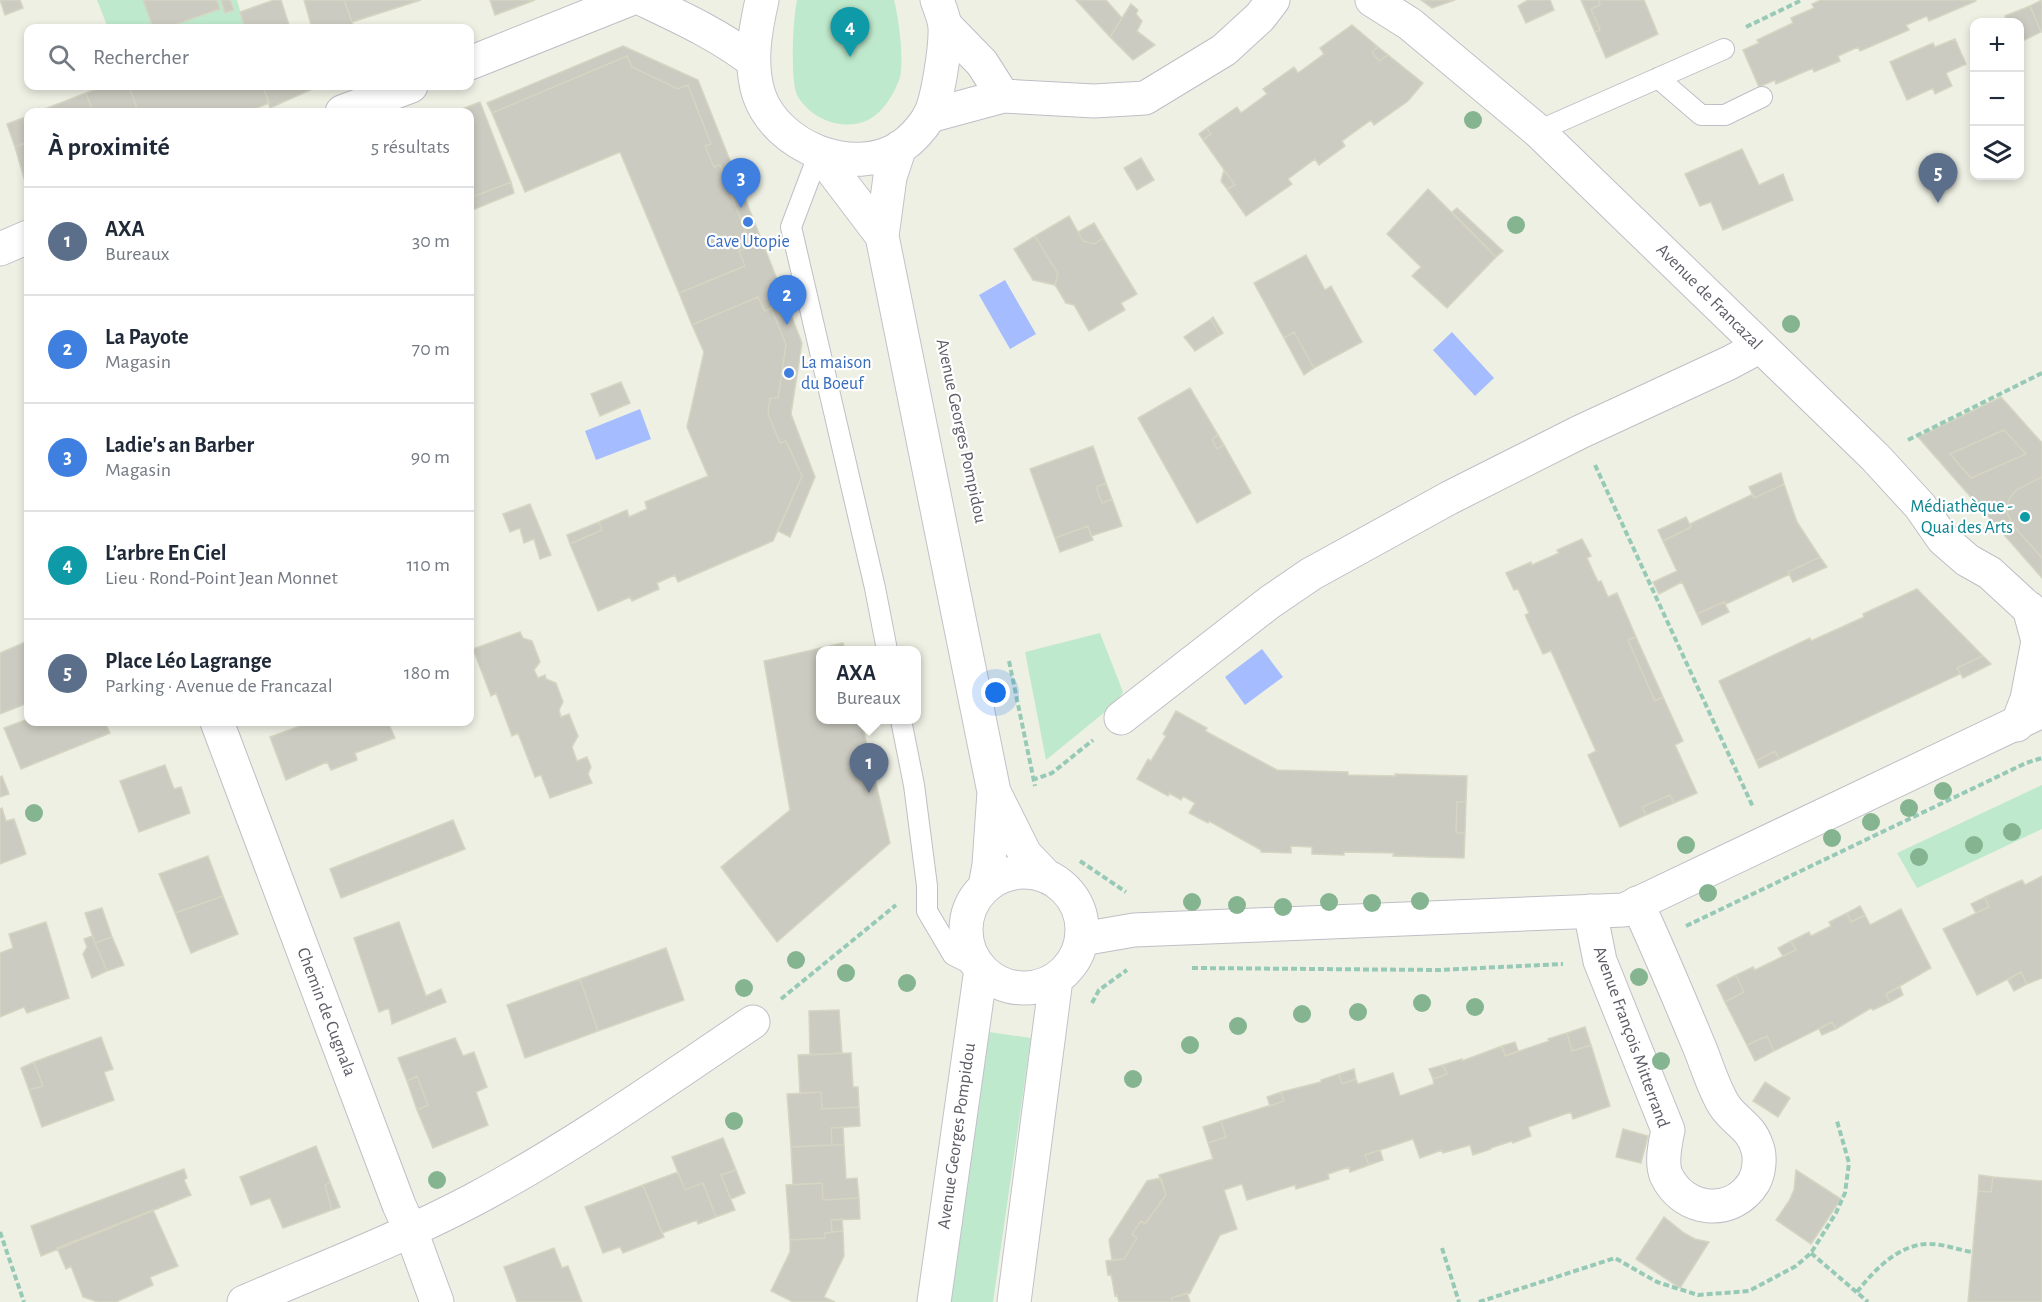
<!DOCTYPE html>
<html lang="fr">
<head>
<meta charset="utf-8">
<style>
	:root { --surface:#fff; --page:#f6f6f7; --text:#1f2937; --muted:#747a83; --line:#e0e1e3; --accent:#0b8043 }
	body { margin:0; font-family:"Alegreya Sans",sans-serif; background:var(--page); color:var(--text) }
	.controls { position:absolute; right:18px; top:18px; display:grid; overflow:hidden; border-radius:12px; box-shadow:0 3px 9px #0003 }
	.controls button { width:54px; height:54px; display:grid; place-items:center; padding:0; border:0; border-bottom:2px solid var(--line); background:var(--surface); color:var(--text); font:30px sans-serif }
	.you { position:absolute; left:996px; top:693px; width:21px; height:21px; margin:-15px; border:4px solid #fff; border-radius:50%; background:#1a73e8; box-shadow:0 0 0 9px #1a73e833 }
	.badge { display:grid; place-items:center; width:39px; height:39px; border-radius:50%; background:var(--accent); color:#fff; font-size:20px; font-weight:700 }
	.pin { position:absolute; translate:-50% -50px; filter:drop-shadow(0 2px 3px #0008) }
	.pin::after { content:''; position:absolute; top:32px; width:21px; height:18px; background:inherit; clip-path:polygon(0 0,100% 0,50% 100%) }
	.popup { position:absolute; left:816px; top:646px; width:105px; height:78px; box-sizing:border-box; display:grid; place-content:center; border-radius:12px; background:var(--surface); filter:drop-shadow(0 2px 4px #0005); font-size:20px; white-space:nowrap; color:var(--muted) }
	.popup b { font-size:22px; color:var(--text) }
	.popup::after { content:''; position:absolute; left:50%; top:100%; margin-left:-12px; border:12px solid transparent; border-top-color:var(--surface) }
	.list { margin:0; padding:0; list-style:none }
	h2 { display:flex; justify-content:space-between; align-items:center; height:78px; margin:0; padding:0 24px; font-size:26px }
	h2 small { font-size:20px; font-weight:400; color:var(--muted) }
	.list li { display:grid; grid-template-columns:39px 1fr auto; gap:18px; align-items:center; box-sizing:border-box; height:108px; padding:0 24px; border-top:2px solid var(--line) }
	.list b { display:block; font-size:22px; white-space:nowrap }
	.list p { margin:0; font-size:20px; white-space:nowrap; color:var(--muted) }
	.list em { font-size:20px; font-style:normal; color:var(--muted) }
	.icon { flex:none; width:33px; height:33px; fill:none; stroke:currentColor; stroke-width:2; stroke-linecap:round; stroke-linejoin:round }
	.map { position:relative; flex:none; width:2042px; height:1302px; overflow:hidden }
	.search { position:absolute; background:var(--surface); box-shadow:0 3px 9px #0003; left:24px; top:24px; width:450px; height:66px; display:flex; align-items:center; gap:15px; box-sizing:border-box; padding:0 21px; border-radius:12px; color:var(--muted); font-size:22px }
	.panel { position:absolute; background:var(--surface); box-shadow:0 3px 9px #0003; left:24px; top:108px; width:450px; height:618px; border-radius:12px }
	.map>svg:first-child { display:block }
</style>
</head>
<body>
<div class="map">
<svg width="2042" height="1302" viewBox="0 0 2042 1302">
	<rect width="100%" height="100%" fill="#eff0e4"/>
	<path fill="#bfe9cc" d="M97 0H237L245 28H108Z
		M797 0H894C899 19 904 59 900 77 895 93 883 113 868 120 843 132 810 119 797 95 790 80 793 17 797 0Z
		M1100 633 1123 692 1116 703 1046 760 1025 652Z
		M2042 785V829L1917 888 1897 853Z
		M982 1031 1031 1038 993 1302H943Z"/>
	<path fill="#a5bcff" d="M1005 280 1036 334 1010 349 979 295Z
		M1452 332 1494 378 1475 396 1433 350Z
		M640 409 651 439 596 460 585 431Z
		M1262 649 1283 677 1245 705 1225 677Z"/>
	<path fill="#cbcbc1" stroke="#d5d5c2" stroke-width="1.5" fill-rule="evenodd" d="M0 0H20L23 8 5 15Z
		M143 0H217L220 9 168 27 169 28H153Z
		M221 0H230L234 10 225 13Z
		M274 0H281L290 28H245L240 12Z
		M304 0H344L354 28H312Z
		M344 0H421L352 22Z
		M490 0H535L495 15Z
		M1076 0H1106L1122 18 1110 37Z
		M1421 0H1455L1432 8Z
		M1528 0H1550L1554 10 1526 23 1518 6Z
		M1581 0H1599L1600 5 1591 9 1600 30 1595 32Z
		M1599 0H1644L1658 34 1606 58 1595 32 1600 30 1591 9 1600 5Z
		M1821 0H1975L1976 1 1929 21 1927 16 1906 25 1909 30 1860 51 1858 47 1838 56 1840 61 1814 72 1813 68 1776 84 1775 80 1759 87 1743 50 1759 43 1757 40 1793 23 1791 18 1814 8 1812 4Z
		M2042 0V32H2041L2030 6Z
		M1131 4 1138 10 1136 14 1142 21 1137 31 1155 45 1133 60 1110 37Z
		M2030 6 2041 32 2020 42V22H2007L2005 16Z
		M1352 25 1378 47 1372 52 1379 61 1388 55 1423 83 1408 101 1374 125 1371 120 1342 141 1345 146 1319 165 1315 159 1288 179 1292 184 1246 216 1227 189 1235 185 1203 140 1211 134 1207 128 1237 107 1241 113 1267 94 1263 89 1294 67 1298 73 1324 54 1320 48Z
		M1955 39 1966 64 1946 73 1952 86 1935 94 1933 88 1907 100 1890 62 1933 43 1935 47Z
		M623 46 698 80 762 241 751 246 720 165 714 167 705 146 711 144 688 85 678 89 632 67 627 56 492 113 487 103Z
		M1378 47 1388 55 1379 61 1372 52Z
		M627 56 632 67 678 89 688 85 711 144 705 146 714 167 720 165 751 246 739 251 745 266 679 293 620 152 525 192 492 113Z
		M105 86H129L138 112H93L86 93Z
		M129 86H263L269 103 247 112H138Z
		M263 86H309L310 90 270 108Z
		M86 93 93 112H37Z
		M480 102 511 182 470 198V112H454Z
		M28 116V142L15 147 7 124Z
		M1207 128 1211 134 1203 140 1199 134Z
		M28 142V192L15 147Z
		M1742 149 1759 185 1783 174 1793 200 1723 230 1711 202 1700 206 1685 174Z
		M1141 158 1154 180 1137 190 1124 168Z
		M1224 170 1235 185 1227 189 1221 181Z
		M511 182 514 193 470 211V198Z
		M1428 189 1496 257 1447 308 1412 276 1421 267 1387 234Z
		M1457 208 1503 251 1496 257 1452 212Z
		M1069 216 1083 241 1094 244 1103 238 1137 294 1121 303 1125 310 1089 331 1074 305 1066 303 1055 285 1058 274 1035 236Z
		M1094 223 1103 238 1094 244 1083 241 1078 232Z
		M1035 236 1058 274 1055 285 1033 280 1014 249Z
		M762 241 786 302 765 311 758 297 692 325 679 293 745 266 739 251Z
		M1306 255 1325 290 1331 286 1362 342 1314 368 1294 332 1284 338 1254 283Z
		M758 297 765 311 771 308 786 344 778 398H770L768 414 780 443 786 441 802 476 773 541 678 582 675 575 657 583 659 589 632 601 630 597 598 611 570 544 602 530 599 522 627 510 629 517 647 509 645 502 708 476 687 427 704 352 692 325Z
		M786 302 802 343 791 414 815 477 790 537 778 531 802 476 786 441 780 443 768 414 770 398H778L786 344 771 308Z
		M1213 317 1223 333 1220 335 1211 319Z
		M1211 319 1220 335 1195 351 1184 337Z
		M1294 332 1314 368 1304 375 1284 338Z
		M621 382 630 403 600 416 591 394Z
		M1190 388 1218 435 1212 439 1217 449 1224 445 1251 493 1197 523 1138 418Z
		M2001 397 2042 443V477L2016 490 2009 499 2007 508V513L2013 525 2042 558V578L1918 437ZM2004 430 2026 454 1971 478 1950 454Z
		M2004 430 2026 454 1971 478 1950 454Z
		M1218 435 1224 445 1217 449 1212 439Z
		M1093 446 1106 483 1096 487 1102 503 1112 499 1122 526 1091 536 1088 526 1055 538 1030 469Z
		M1781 473 1784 484 1754 498 1749 487Z
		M2042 477V558L2013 525 2007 513V508L2009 499 2016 490Z
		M1106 483 1112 499 1102 503 1096 487Z
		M1784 484 1797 522 1820 557 1788 572 1790 574 1726 604 1724 602 1697 614 1682 582 1659 594 1653 582 1677 571 1663 541 1691 527 1690 524 1753 494 1754 498Z
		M530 504 551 555 540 559 534 539 524 543 520 528 510 532 503 514Z
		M1686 517 1691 527 1663 541 1658 530Z
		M599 522 602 530 570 544 567 535Z
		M1088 526 1093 540 1060 552 1055 538Z
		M1582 539 1591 556 1587 558 1598 582 1601 581 1608 597 1617 593 1636 637 1628 640 1655 701 1663 697 1683 741 1675 745 1697 793 1674 803 1670 795 1642 807 1646 815 1620 827 1588 755 1596 751 1551 651 1543 654 1525 615 1529 613 1518 589 1514 590 1506 573 1531 562 1532 565 1559 553 1557 550Z
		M1820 557 1827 567 1793 582 1788 572Z
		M1917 589 1983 656 1957 668 1960 674 1779 759 1775 751 1756 761 1719 681 1810 638 1811 641 1864 617 1863 614Z
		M1724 602 1729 612 1702 625 1697 614Z
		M520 632 523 638 532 641 540 662 534 670 538 678 545 675 546 679 556 683 563 702 559 710 561 717 569 714 578 736 572 747 577 761 587 757 591 767 588 774 592 783 550 798 541 775 535 777 518 733 512 736 496 693 491 696 473 649Z
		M1636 637 1663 697 1655 701 1628 640Z
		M28 641V703L0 714V653Z
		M843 643 845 650H821V720H861L890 843 777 942 721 867 790 810 764 661Z
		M1983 656 1991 664 1963 678 1957 668Z
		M1176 711 1207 728 1205 731 1277 770 1348 772V775L1396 776 1395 774 1467 776 1466 802H1457L1456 833H1465L1464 858 1393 856 1394 853 1344 852V855L1312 854V847L1291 846V853L1261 852V850L1209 821 1208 823 1189 813 1195 803 1183 796 1181 800 1169 793 1168 796 1137 779 1148 759 1151 761 1166 736 1163 734Z
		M28 719V722H105L110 733 21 769 4 728Z
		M311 722H388L395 738 355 753 357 760 331 770 327 762 286 780 270 737Z
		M1775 751 1779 759 1759 768 1756 761Z
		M165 765 174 789 181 787 190 813 139 832 120 781Z
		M2 776 9 794 0 797V777Z
		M1670 795 1674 803 1646 815 1642 807Z
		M1457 802H1466L1465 833H1456Z
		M2 808 6 821 14 819 26 854 0 864V809Z
		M453 820 465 849 341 898 330 869Z
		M208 856 223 896 175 913 159 874Z
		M2042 876V978L2027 984 2021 972 1977 995 1943 929 1989 907 1985 897 2022 880 2025 885Z
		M223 896 238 934 191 953 175 913Z
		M1985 897 1989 907 1976 913 1971 904Z
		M1860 906 1865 915 1851 922 1847 913Z
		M102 908 112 937 95 943 85 913Z
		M1901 909 1931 968 1886 994 1890 1002 1873 1010 1871 1008 1836 1029 1832 1022 1774 1051 1767 1036 1747 1045 1725 1002 1744 992 1736 975 1753 967 1755 970 1796 950 1791 941 1809 932 1811 936 1831 926 1829 922 1847 913 1851 922 1865 915 1870 925Z
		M46 922 69 998 27 1013 24 1007 0 1017V953L13 948 9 934Z
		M399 922 426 996 441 989 446 1002 392 1024 389 1008 379 1012 354 938Z
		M92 936 107 971 92 978 83 954 87 947 84 939Z
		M112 937 124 965 107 971 95 943Z
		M1791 941 1796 950 1783 956 1778 948Z
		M666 948 684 1000 598 1031 580 979Z
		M2021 972 2027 984 2014 991 2008 980Z
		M1736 975 1744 992 1725 1002 1717 985Z
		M580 979 598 1031 525 1058 507 1005Z
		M1900 987 1903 995 1890 1002 1886 994Z
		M839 1010 842 1053 810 1055 809 1011Z
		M1832 1022 1836 1029 1822 1035 1819 1029Z
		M1585 1027 1591 1045 1572 1051 1567 1033Z
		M1567 1033 1572 1051 1591 1045 1610 1106 1573 1119 1571 1112 1528 1127 1531 1136 1513 1143 1512 1141 1491 1148V1149L1473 1155 1470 1145 1443 1153 1442 1150 1420 1158 1413 1139 1365 1155 1369 1165 1350 1172 1349 1167 1328 1174 1329 1179 1296 1189 1295 1185 1247 1200 1242 1184 1224 1190 1237 1229 1220 1235 1190 1293 1171 1298 1172 1302H1119L1117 1295 1115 1296 1111 1274 1108 1275 1106 1261 1124 1259 1137 1238 1132 1234 1141 1221 1145 1224 1166 1195 1159 1175 1213 1159 1208 1143 1226 1137 1221 1121 1284 1101 1281 1092 1321 1082V1080L1339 1074 1342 1084 1356 1079 1358 1084 1393 1073 1400 1096 1434 1084 1433 1079 1447 1074 1443 1065 1462 1059V1061L1502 1046 1505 1056 1549 1041 1548 1039Z
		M1767 1036 1774 1051 1755 1061 1747 1045Z
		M101 1037 113 1069 104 1072 114 1100 42 1127 29 1090 43 1086 34 1062Z
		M455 1038 463 1056 474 1052 487 1087 476 1092 488 1125 433 1148 417 1110 428 1105 417 1076 407 1081 398 1058Z
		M1515 1042 1518 1051 1505 1056 1502 1046Z
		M851 1053 853 1087H858L859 1107 822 1109 821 1092 800 1093 798 1055Z
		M34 1062 43 1086 29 1090 21 1068Z
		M1443 1065 1447 1074 1433 1079 1429 1069Z
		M1354 1069 1356 1079 1342 1084 1339 1074Z
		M417 1076 428 1105 417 1110 407 1081Z
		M1765 1082 1790 1098 1778 1117 1753 1101Z
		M821 1092 822 1109 859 1107 860 1126 831 1128 832 1145 791 1147 787 1094Z
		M1281 1092 1284 1101 1270 1106 1267 1097Z
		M1221 1121 1226 1137 1208 1143 1203 1127Z
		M843 1127 844 1145H832L831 1128Z
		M1623 1129 1648 1136 1641 1163 1616 1157Z
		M723 1138 736 1170 721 1175 735 1210 716 1217 703 1183 685 1190 672 1157Z
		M832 1145H844L846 1179 857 1178 859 1198 823 1200 822 1183 793 1185 791 1147Z
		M316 1146 330 1182 325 1185 332 1210 283 1228 270 1198 251 1205 240 1177Z
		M1380 1150 1383 1160 1369 1165 1365 1155Z
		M184 1169 187 1178 184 1180 191 1195 41 1256 31 1226Z
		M736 1170 745 1193 731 1199 721 1175Z
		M1796 1170 1841 1199 1811 1244 1776 1220 1789 1201 1794 1190Z
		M678 1172 685 1190 703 1183 716 1217 698 1224 697 1220 662 1233 643 1185Z
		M1979 1175 1993 1177 1991 1192 1978 1191Z
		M1993 1177 2042 1181V1302H1968L1978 1191 1991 1192Z
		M1161 1178 1166 1195 1145 1224 1141 1221 1132 1234 1137 1238 1124 1259 1112 1260 1109 1240 1147 1181Z
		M330 1182 340 1207 332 1210 325 1185Z
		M822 1183 823 1200 859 1198 860 1219 831 1220 832 1232 825 1233V1238L790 1240 786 1185Z
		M643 1185 664 1237 623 1253 620 1247 603 1253 585 1207Z
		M153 1210 178 1266 150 1277 153 1285 116 1302H98L83 1297 71 1266 66 1269 57 1248Z
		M1664 1217 1684 1233 1695 1239 1709 1242 1680 1288 1636 1259Z
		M842 1219 843 1231 832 1232 831 1220Z
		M843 1231 844 1256 824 1297 835 1302H793L771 1291 790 1252V1240L825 1238V1233Z
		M554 1248 562 1268 568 1266 582 1302H517L504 1267Z
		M1187 1293 1190 1302H1172L1171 1298Z"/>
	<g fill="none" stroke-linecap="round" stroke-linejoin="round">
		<g stroke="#bebfc6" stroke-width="22">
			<path id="service" d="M1658 78 1701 115H1725L1762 97
				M1538 131 1724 49
				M819 153 791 227 875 588 887 650
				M901 720 914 785 927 886V911L953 955 981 969"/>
		</g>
		<g stroke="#bebfc6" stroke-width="35">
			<path id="minor" d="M1372 0 1410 24 1538 131 1875 457 1920 506 1943 539 1967 560 1990 573 2042 621
				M945 25 982 63 1003 96
				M929 116 1003 96 1094 101 1145 98 1224 50 1260 17 1273 0
				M1121 718 1270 602 1311 574 1449 498 1580 432 1729 363 1759 347
				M217 722 399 1205 411 1231 437 1302
				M2017 725 2027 699 2038 641 2029 608
				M1590 911 1600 961 1668 1130C1665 1144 1661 1162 1666 1175 1683 1212 1732 1218 1754 1182 1759 1173 1761 1157 1757 1147 1751 1126 1734 1121 1724 1105 1713 1087 1707 1065 1699 1046 1679 998 1659 950 1637 903
				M244 1302C321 1269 399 1239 473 1200 571 1148 661 1084 753 1022"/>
		</g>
		<g stroke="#bebfc6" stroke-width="35">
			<path id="tertiary" d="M644 0C682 18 719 35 753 61
				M470 63 628 0
				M342 112 411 86
				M0 249 28 237
				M1082 939 1134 930 1624 910 2042 711"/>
		</g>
		<g stroke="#c1c1ca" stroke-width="35">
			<path id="secondary" d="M762 0C755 31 749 64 759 95 777 147 853 178 901 147 911 140 922 128 929 117 938 100 946 46 945 26 944 18 940 8 937 0
				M900 147 890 177 882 236 994 792 989 865 985 887
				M819 153 882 236
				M995 794 1025 854 1047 877
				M966 930a58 58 0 1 1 116 0a58 58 0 1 1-116 0Z
				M934 1302 981 969
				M1014 1302 1056 979"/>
		</g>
		<path stroke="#97cab6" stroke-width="4" stroke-dasharray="6 3" stroke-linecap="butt" d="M1746 27 1802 0
			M963 434 970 471
			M1908 440 2042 373
			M1595 465 1753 807
			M1009 661 1035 786
			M1032 780 1052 773 1093 740
			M1080 861 1126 892
			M1686 926 2026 763 2042 758
			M1192 968 1439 970 1563 964
			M781 999 896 905
			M1092 1003 1099 990 1127 970
			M0 1232 24 1302
			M1442 1248 1459 1302
			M1811 1253 1868 1302
			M1857 1292C1874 1270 1900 1243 1930 1244 1944 1244 1959 1250 1972 1252
			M1479 1302 1615 1258 1657 1282 1698 1295 1749 1291 1796 1266 1811 1253 1836 1213 1845 1193 1849 1163 1837 1121"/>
		<use href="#service" stroke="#fff" stroke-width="20"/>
		<use href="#minor" stroke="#fff" stroke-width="33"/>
		<use href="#tertiary" stroke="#fff" stroke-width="33"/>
		<use href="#secondary" stroke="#fff" stroke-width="33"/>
	</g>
	<g fill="#85b490">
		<circle cx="1473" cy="120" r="9"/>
		<circle cx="1516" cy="225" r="9"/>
		<circle cx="1791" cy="324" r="9"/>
		<circle cx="1943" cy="791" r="9"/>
		<circle cx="1909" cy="808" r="9"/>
		<circle cx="34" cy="813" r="9"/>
		<circle cx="1871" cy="822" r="9"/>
		<circle cx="2012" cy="832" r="9"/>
		<circle cx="1832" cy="838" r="9"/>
		<circle cx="1686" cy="845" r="9"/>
		<circle cx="1974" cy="845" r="9"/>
		<circle cx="1919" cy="857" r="9"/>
		<circle cx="1708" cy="893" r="9"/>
		<circle cx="1420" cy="901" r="9"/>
		<circle cx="1192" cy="902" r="9"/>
		<circle cx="1329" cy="902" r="9"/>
		<circle cx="1372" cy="903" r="9"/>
		<circle cx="1237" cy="905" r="9"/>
		<circle cx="1283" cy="907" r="9"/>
		<circle cx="796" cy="960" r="9"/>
		<circle cx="846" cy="973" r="9"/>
		<circle cx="1639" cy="977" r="9"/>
		<circle cx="907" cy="983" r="9"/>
		<circle cx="744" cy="988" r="9"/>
		<circle cx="1422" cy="1003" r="9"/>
		<circle cx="1475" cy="1007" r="9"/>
		<circle cx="1358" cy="1012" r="9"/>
		<circle cx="1302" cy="1014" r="9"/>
		<circle cx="1238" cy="1026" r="9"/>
		<circle cx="1190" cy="1045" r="9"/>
		<circle cx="1661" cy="1061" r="9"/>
		<circle cx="1133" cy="1079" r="9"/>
		<circle cx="734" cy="1121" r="9"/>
		<circle cx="437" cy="1180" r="9"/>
	</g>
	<g fill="#3f7fe0" stroke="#fff" stroke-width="2">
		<circle cx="748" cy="222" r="6"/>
		<circle cx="789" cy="373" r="6"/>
	</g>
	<circle fill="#0f9aa8" stroke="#fff" stroke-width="2" cx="2025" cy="517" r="6"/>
	<g text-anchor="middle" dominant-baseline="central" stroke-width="4.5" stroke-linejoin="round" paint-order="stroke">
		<g font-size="18" fill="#366cbe" stroke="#fff">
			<text x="748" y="242">Cave Utopie</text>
			<text x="801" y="363" text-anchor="start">La maison<tspan x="801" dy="21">du Boeuf</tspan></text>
		</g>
		<g font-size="18" fill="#5c5d66" stroke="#fff">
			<text transform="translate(1709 297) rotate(45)">Avenue de Francazal</text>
			<text transform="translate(961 431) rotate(78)">Avenue Georges Pompidou</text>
			<text transform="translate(326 1012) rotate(69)">Chemin de Cugnala</text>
			<text transform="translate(1631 1037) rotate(70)">Avenue François Mitterrand</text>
			<text transform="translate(957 1136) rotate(-82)">Avenue Georges Pompidou</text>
		</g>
		<g font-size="18" fill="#0d838f" stroke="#fff" text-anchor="end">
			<text x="2013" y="507">Médiathèque -<tspan x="2013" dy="21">Quai des Arts</tspan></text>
		</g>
	</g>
</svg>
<div class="controls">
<button>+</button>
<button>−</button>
<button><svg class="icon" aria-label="layers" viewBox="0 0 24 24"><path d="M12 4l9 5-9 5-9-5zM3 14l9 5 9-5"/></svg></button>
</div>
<div class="you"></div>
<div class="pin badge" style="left:869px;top:793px;background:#5c6f8a">1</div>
<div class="popup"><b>AXA</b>Bureaux</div>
<div class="pin badge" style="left:787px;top:325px;background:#3f7fe0">2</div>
<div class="pin badge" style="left:741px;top:208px;background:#3f7fe0">3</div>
<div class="pin badge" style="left:850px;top:57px;background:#0f9aa8">4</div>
<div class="pin badge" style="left:1938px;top:203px;background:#5c6f8a">5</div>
<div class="search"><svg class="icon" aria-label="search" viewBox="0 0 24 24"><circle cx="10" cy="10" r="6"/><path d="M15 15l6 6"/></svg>Rechercher</div>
<section class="panel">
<h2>À proximité<small>5 résultats</small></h2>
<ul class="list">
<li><span class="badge" style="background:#5c6f8a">1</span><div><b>AXA</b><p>Bureaux</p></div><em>30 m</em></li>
<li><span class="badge" style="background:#3f7fe0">2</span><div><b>La Payote</b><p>Magasin</p></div><em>70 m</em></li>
<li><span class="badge" style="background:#3f7fe0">3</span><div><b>Ladie's an Barber</b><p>Magasin</p></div><em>90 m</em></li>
<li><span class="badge" style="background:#0f9aa8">4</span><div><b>L’arbre En Ciel</b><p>Lieu · Rond-Point Jean Monnet</p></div><em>110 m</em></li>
<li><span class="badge" style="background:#5c6f8a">5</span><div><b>Place Léo Lagrange</b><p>Parking · Avenue de Francazal</p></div><em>180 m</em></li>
</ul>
</section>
</div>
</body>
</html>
